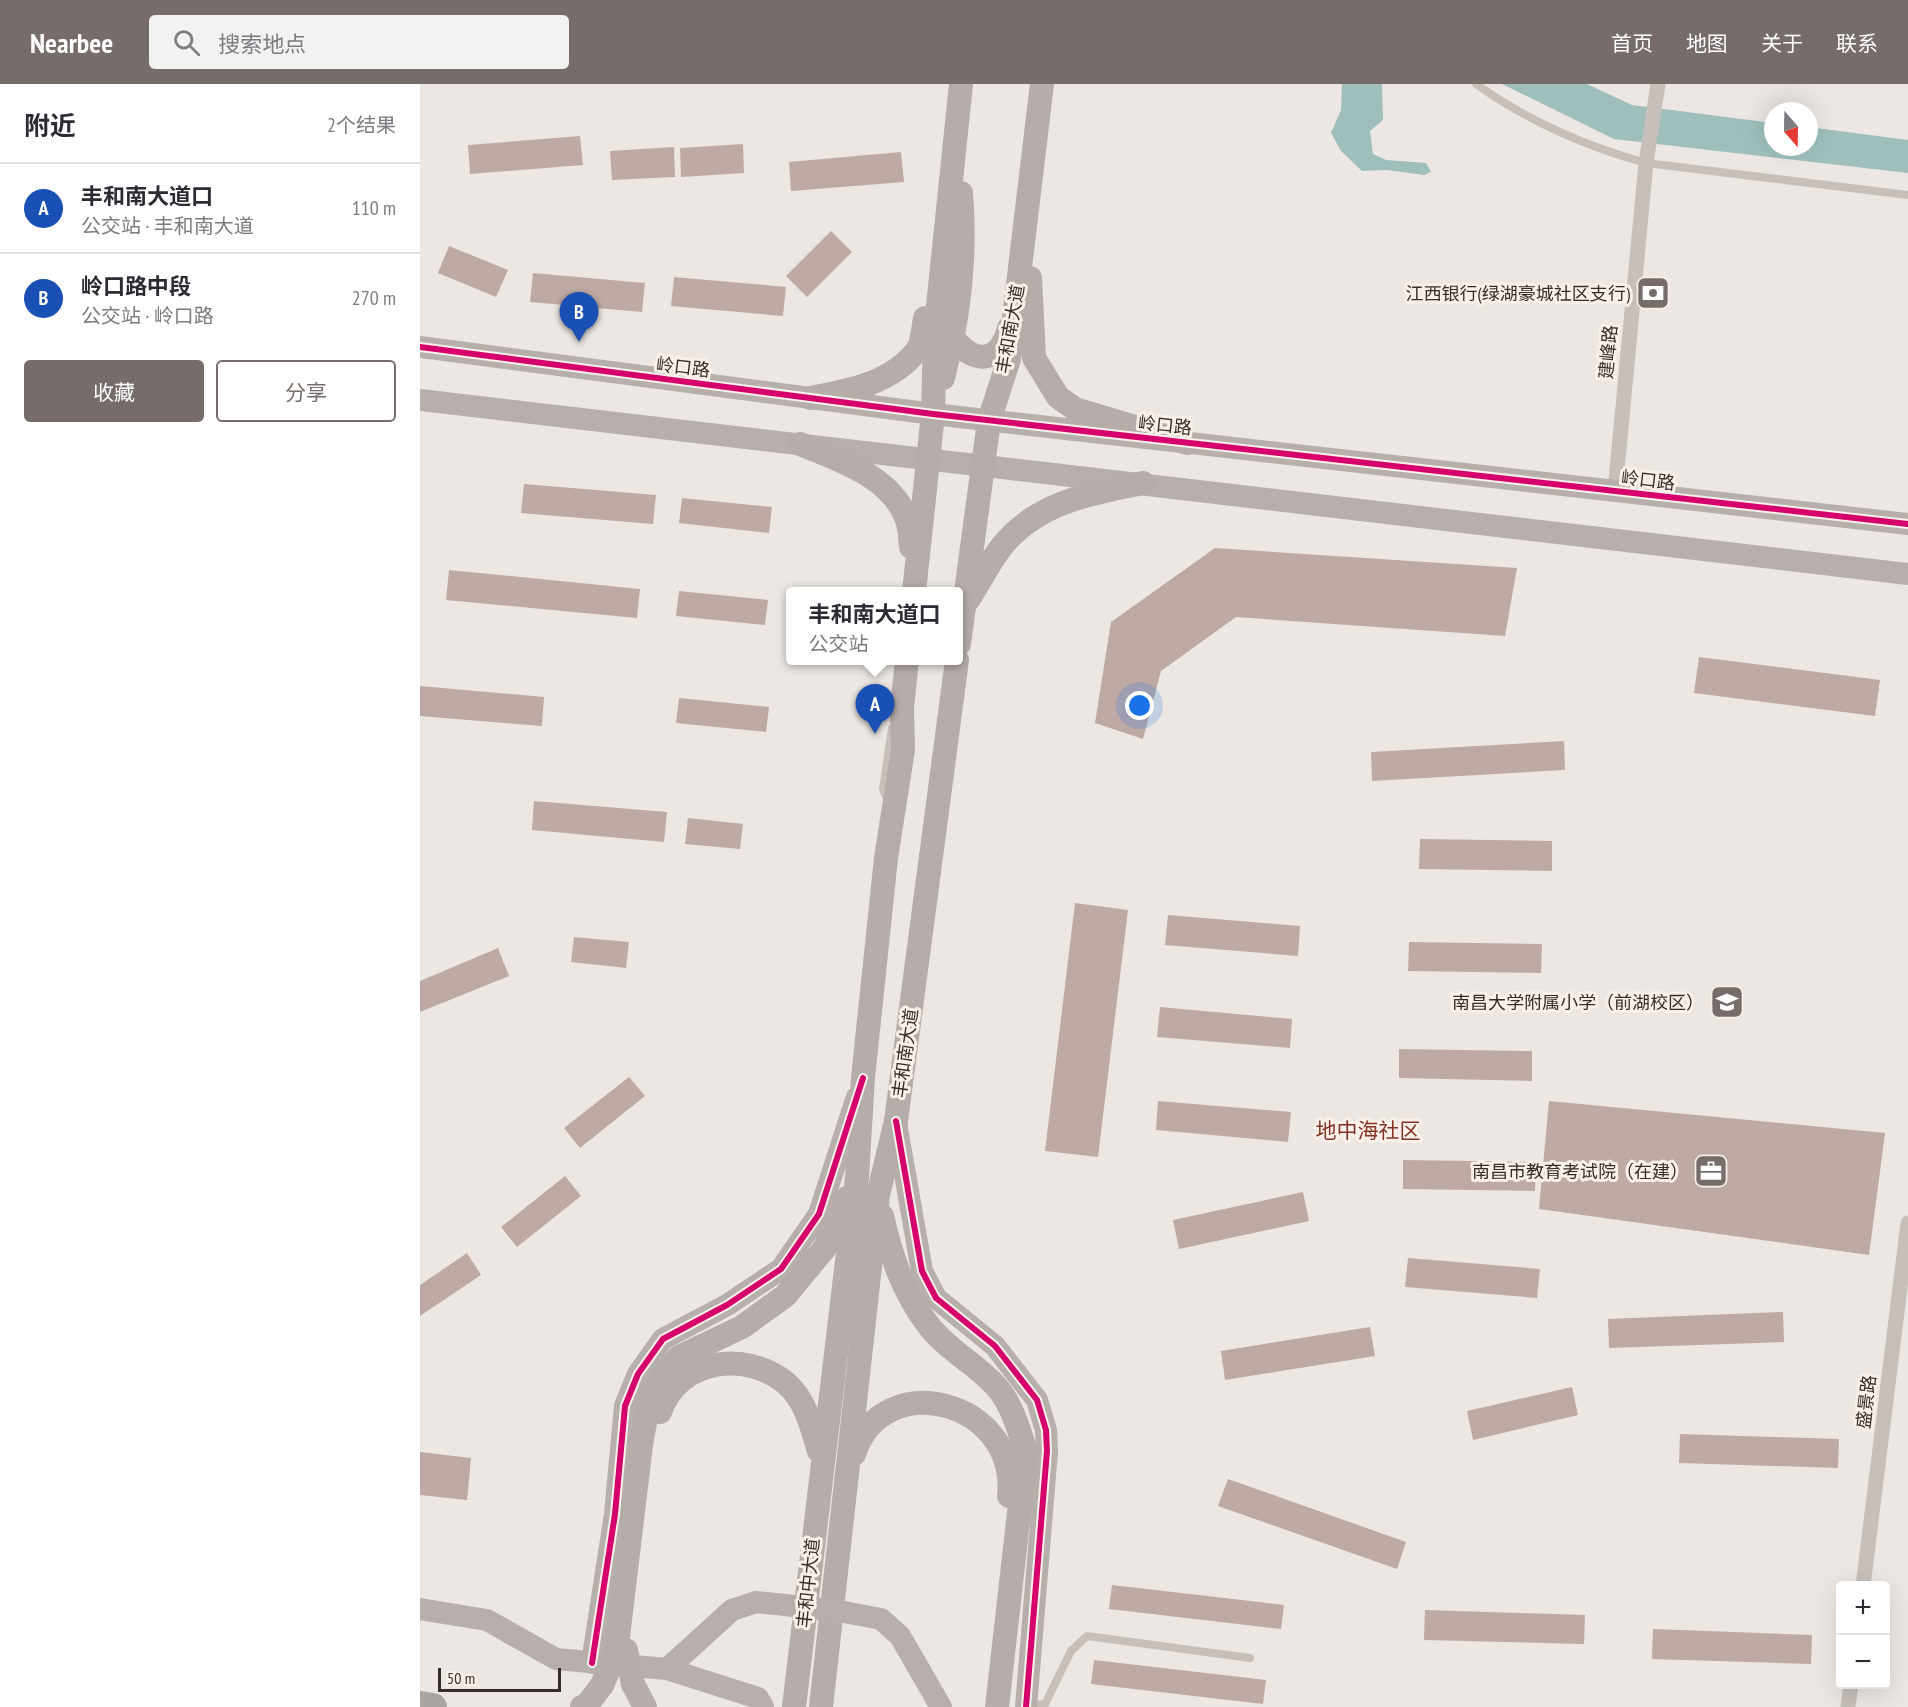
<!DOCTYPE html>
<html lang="zh">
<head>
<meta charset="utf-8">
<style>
	:root { --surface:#fff; --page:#f2f2f3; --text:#2b2b33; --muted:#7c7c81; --line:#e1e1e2; --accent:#766d6a }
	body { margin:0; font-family:"PT Sans Narrow","Noto Sans SC",sans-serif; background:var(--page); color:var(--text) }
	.controls { position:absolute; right:18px; bottom:18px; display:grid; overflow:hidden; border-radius:6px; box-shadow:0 6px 24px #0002 }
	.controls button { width:54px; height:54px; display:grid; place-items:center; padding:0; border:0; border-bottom:2px solid var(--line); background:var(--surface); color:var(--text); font:30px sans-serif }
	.compass { position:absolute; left:1344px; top:18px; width:54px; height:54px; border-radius:50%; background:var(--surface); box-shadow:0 6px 24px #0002; rotate:160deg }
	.scale { position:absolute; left:18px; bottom:15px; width:123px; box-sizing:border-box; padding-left:6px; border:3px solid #362c29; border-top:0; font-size:16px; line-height:21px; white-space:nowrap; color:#362c29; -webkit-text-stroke:4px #f9f0e9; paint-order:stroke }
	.you { position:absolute; left:720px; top:622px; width:21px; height:21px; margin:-15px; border:4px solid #fff; border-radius:50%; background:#1a73e8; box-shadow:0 0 0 9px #1a73e833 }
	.badge { display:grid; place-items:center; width:39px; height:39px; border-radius:50%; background:var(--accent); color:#fff; font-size:20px; font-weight:700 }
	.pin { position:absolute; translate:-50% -50px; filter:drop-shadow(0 2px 3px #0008) }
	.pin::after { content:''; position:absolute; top:32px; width:21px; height:18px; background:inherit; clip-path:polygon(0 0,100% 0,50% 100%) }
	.popup { position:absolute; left:366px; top:503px; width:177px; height:78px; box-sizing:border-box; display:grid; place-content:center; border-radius:6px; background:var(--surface); filter:drop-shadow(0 2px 4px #0005); font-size:20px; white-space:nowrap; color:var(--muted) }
	.popup b { font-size:22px; color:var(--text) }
	.popup::after { content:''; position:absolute; left:50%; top:100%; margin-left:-12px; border:12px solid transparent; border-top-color:var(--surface) }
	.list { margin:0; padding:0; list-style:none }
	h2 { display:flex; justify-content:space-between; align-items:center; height:78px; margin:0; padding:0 24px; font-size:26px }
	h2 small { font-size:20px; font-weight:400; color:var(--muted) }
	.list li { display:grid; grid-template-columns:39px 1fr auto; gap:18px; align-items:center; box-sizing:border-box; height:90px; padding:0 24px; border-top:2px solid var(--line) }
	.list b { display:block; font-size:22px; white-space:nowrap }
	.list p { margin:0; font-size:20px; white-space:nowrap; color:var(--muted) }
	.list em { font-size:20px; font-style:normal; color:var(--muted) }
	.actions { display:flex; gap:12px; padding:18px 24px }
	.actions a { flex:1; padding:14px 0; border:2px solid var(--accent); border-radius:6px; text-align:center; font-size:21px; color:var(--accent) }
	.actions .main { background:var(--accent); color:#fff }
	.icon { flex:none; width:33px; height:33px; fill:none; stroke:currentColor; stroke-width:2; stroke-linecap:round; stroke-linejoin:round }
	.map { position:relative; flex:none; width:1488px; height:1623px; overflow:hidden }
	header { display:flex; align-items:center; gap:36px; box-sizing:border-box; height:84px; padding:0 30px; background:var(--accent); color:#fff }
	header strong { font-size:28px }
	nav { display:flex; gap:33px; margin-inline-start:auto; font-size:21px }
	.search { width:420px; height:54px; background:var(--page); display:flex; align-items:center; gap:15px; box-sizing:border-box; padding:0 21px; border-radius:6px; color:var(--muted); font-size:22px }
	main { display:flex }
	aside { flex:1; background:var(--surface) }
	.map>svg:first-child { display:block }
</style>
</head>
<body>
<header>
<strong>Nearbee</strong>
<div class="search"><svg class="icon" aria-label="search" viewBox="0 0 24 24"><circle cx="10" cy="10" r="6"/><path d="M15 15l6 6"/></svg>搜索地点</div>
<nav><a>首页</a><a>地图</a><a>关于</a><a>联系</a></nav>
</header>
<main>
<aside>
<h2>附近<small>2个结果</small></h2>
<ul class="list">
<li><span class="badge" style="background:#1a4fb4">A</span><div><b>丰和南大道口</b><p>公交站 · 丰和南大道</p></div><em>110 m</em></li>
<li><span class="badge" style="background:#1a4fb4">B</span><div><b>岭口路中段</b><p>公交站 · 岭口路</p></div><em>270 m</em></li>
</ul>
<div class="actions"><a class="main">收藏</a><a>分享</a></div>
</aside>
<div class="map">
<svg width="1488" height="1623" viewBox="0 0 1488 1623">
	<rect width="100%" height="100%" fill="#ece7e2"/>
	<path fill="#9ebfbc" d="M922 0H962L963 36 950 47 953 70 966 76 1006 79 1011 88 1004 91 967 86 942 87 921 67 911 49 921 26Z
		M1082 0H1167L1212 21 1353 39V63H1389V43L1488 56V89L1194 55Z"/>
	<path fill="#bfa9a4" d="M160 52 163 81 50 90 48 61Z
		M323 60 324 89 261 93 260 64Z
		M254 63 255 93 192 96 190 67Z
		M481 68 484 98 371 107 369 78Z
		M411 147 432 168 387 213 366 192Z
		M29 162 88 186 76 213 18 189Z
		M113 189 225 199 222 228 110 218Z
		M254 193 366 203 363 232 251 222Z
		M104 400 236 411 233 440 101 429Z
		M262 414 352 423 349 449 259 439Z
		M795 464 1097 484 1085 552 816 533 741 587 723 655 675 639 691 538Z
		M29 486 220 505 217 534 26 516Z
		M259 507 348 516 345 541 256 532Z
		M1279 573 1460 596 1455 632 1274 609Z
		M0 602 124 613 122 642 0 632Z
		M259 614 349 623 346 648 256 639Z
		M1144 657 1145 686 952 697 951 668Z
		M114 717 247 728 244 758 112 746Z
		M268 734 323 740 320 765 265 760Z
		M1000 755 1132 757V787L999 785Z
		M655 819 708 826 678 1073 625 1067Z
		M748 831 880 842 878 872 745 861Z
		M154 853 209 858 206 884 151 878Z
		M989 858 1122 860 1121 889 988 887Z
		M78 864 89 892 0 928V897Z
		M740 923 872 935 870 964 737 953Z
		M979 965 1112 967V997L979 994Z
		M209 993 225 1012 160 1064 144 1044Z
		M738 1017 871 1028 868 1058 736 1046Z
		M1129 1017 1465 1049 1449 1171 1119 1125Z
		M983 1076 1116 1078 1115 1107 983 1105Z
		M145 1092 161 1112 97 1163 81 1143Z
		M883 1108 889 1137 759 1165 753 1136Z
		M47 1169 61 1191 0 1232V1201Z
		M988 1174 1120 1185 1117 1214 985 1203Z
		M1363 1228 1364 1258 1189 1264 1188 1235Z
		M950 1243 955 1272 805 1296 801 1267Z
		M1152 1303 1158 1331 1053 1356 1047 1327Z
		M1260 1350 1419 1355 1418 1384 1259 1379Z
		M0 1368 51 1374 47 1416 0 1411Z
		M808 1395 986 1458 977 1485 798 1422Z
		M692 1501 864 1521 861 1545 689 1525Z
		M1005 1526 1165 1531 1164 1560 1004 1556Z
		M1233 1545 1392 1551 1391 1580 1232 1575Z
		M674 1576 846 1596 843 1620 671 1600Z"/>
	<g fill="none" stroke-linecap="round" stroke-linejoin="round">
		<path stroke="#c6bfba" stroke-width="8" d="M1056 0C1106 36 1167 63 1226 79L1488 111
			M467 715 463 705 472 644
			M608 1622 625 1620 651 1567 667 1552 830 1574"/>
		<path stroke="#c6bfba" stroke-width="15" d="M1195 407 1226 79 1238 0
			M1443 1502 1488 1139
			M1428 1622 1431 1600"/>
		<path stroke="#b6afab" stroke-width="22" d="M0 263 513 330 1488 440
			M0 316 1488 490
			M476 1039 502 1187 516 1214 575 1262 617 1316 626 1346 627 1367 606 1623
			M0 1525 67 1536 136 1575 247 1585 338 1614 343 1623
			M424 1528 461 1535 480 1552 521 1623
			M172 1579 195 1430 205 1322 218 1290 243 1255 307 1221 361 1185 399 1130 437 1013
			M247 1585 312 1526 336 1518 365 1521"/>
		<path stroke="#b5ada9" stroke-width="24" d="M610 194 614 274 638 313 655 325 768 359
			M528 245C545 278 578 286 589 244
			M523 294C539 235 546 170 541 109
			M391 314C429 307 473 299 498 265 503 257 503 243 505 234
			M380 360C418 376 472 392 487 436 490 444 490 454 491 463
			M494 508 513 330 515 251 541 0
			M548 516C560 498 570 477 583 461 618 418 672 409 723 399
			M539 560 569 337 589 275 622 0
			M462 1132C471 1172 483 1209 509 1242 528 1267 560 1282 580 1307 593 1324 599 1347 606 1367L577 1623
			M240 1328C258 1274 327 1266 367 1300 386 1317 392 1344 399 1367
			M434 1370C463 1281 599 1317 589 1412
			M196 1569 221 1361 230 1310 259 1273 322 1243 365 1212 404 1165 427 1114
			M213 1600 225 1623
			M162 1623 167 1621 182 1601
			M374 1623 437 1093 443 994 466 774 483 666 482 624 487 576
			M401 1623 458 1111 476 1037 537 576"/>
		<path stroke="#aba5a1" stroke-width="28" d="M0 1621 13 1623"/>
		<path stroke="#b6afab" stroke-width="22" d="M365 1521 424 1528"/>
		<path stroke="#b5ada9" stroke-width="24" d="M206 1566 213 1600
			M182 1601 196 1569"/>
		<g stroke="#f9f0e9" stroke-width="10">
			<path id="cycleway" d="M0 263 513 330 1488 440
				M476 1037 502 1187 516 1214 575 1262 617 1316 626 1346 627 1367 606 1623
				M172 1579 195 1430 205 1322 218 1290 243 1255 307 1221 361 1185 399 1130 443 994"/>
		</g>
		<use href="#cycleway" stroke="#d6006c" stroke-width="6"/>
	</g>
	<defs>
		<g id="bank-square" transform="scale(1.725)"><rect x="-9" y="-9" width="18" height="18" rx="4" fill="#766d6a" stroke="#f9f0e9"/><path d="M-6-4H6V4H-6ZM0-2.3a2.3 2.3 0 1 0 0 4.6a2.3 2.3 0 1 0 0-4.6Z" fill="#fff"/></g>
		<g id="school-square" transform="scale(1.725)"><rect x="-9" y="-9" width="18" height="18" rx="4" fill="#766d6a" stroke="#f9f0e9"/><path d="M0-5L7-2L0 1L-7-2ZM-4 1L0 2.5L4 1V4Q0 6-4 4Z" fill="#fff"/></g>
		<g id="office-square" transform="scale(1.725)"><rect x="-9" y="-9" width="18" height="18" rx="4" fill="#766d6a" stroke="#f9f0e9"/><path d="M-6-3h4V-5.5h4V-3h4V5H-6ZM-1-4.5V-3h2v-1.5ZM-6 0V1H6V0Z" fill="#fff"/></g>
	</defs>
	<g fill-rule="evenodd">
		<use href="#bank-square" x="1233" y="209"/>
		<use href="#school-square" x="1307" y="918"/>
		<use href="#office-square" x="1291" y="1087"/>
	</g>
	<g text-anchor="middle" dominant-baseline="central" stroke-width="6" stroke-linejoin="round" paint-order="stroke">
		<g font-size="18" fill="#362c29" stroke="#f9f0e9" text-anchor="end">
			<text x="1210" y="209">江西银行(绿湖豪城社区支行)</text>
			<text x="1284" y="918">南昌大学附属小学（前湖校区）</text>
			<text x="1268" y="1087">南昌市教育考试院（在建）</text>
		</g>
		<g font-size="18" fill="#362c29" stroke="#f9f0e9">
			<text transform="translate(590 245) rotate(-80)">丰和南大道</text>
			<text transform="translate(1188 268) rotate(-85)">建峰路</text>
			<text transform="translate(263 283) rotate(7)">岭口路</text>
			<text transform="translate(745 341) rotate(6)">岭口路</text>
			<text transform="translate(1228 396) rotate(7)">岭口路</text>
			<text transform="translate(485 969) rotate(-82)">丰和南大道</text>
			<text transform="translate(1446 1318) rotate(-83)">盛景路</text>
			<text transform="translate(388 1499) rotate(-84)">丰和中大道</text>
		</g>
		<g font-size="21" fill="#833224" stroke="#f9f0e9">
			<text x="948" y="1046">地中海社区</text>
		</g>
	</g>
</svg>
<div class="controls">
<button>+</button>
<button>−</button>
</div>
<svg class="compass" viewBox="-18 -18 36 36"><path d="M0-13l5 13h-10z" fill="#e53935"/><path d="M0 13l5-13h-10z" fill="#7c7c81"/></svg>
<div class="scale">50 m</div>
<div class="you"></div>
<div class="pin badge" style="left:455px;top:650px;background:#1a4fb4">A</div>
<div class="popup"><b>丰和南大道口</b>公交站</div>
<div class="pin badge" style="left:159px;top:258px;background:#1a4fb4">B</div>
</div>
</main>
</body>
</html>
